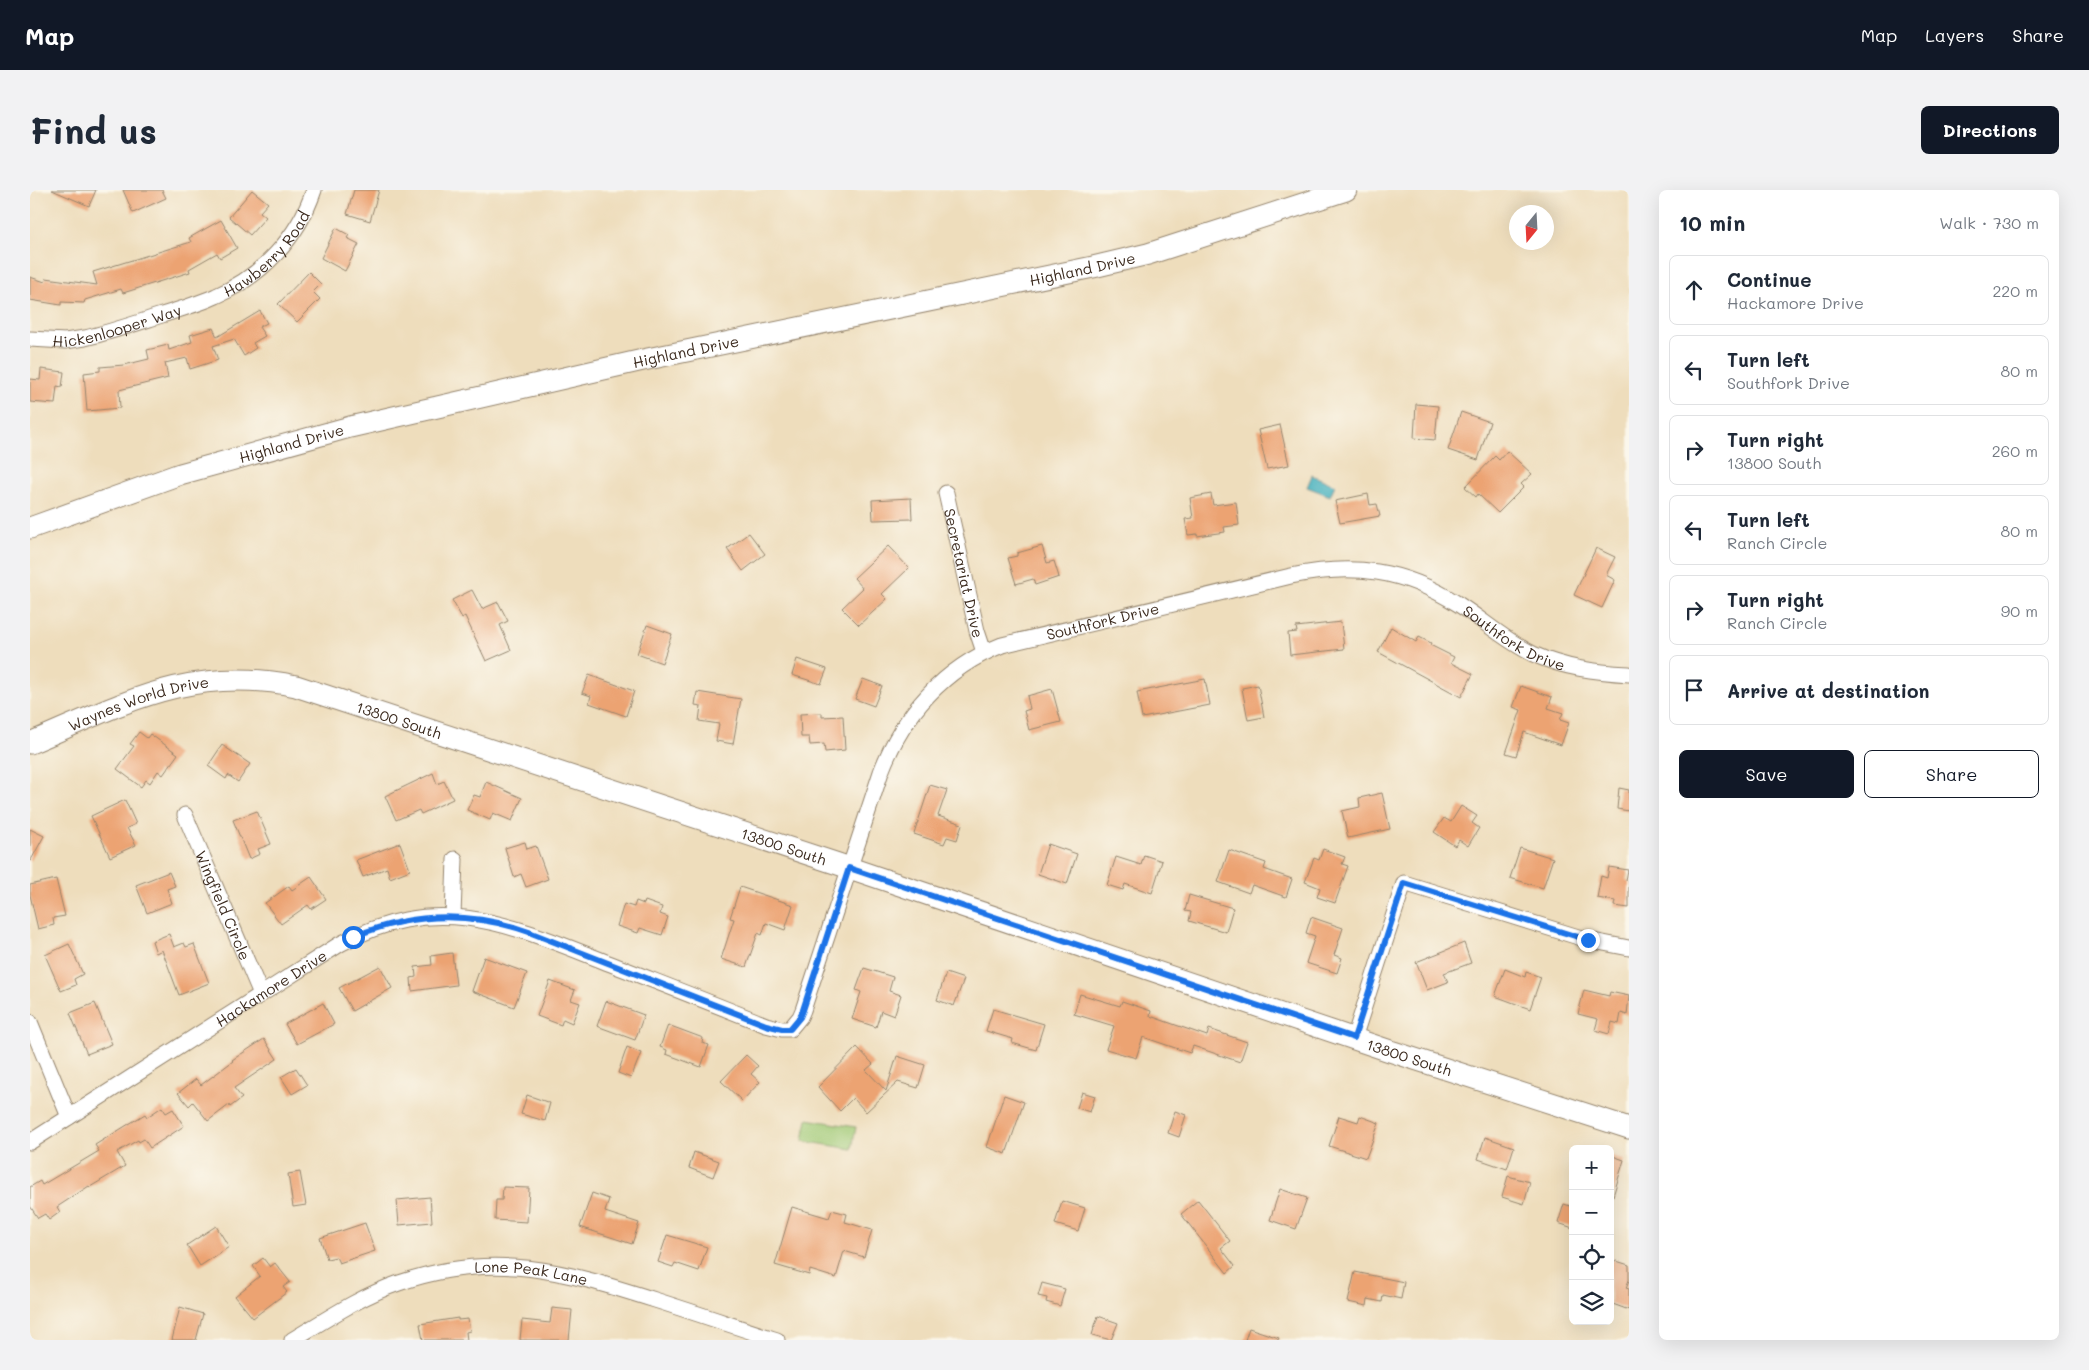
<!DOCTYPE html>
<html lang="en">
<head>
<meta charset="utf-8">
<style>
	:root { --surface:#fff; --page:#f2f2f3; --text:#1f2937; --muted:#747a83; --line:#e0e1e3; --accent:#111827 }
	body { margin:0; font-family:Mali,sans-serif; background:var(--page); color:var(--text) }
	.controls { position:absolute; right:15px; bottom:15px; display:grid; overflow:hidden; border-radius:8px; box-shadow:0 5px 20px #0002 }
	.controls button { width:45px; height:45px; display:grid; place-items:center; padding:0; border:0; border-bottom:1px solid var(--line); background:var(--surface); color:var(--text); font:25px sans-serif }
	.compass { position:absolute; left:1479px; top:15px; width:45px; height:45px; border-radius:50%; background:var(--surface); box-shadow:0 5px 20px #0002; rotate:198deg }
	.stop { position:absolute; width:15px; height:15px; margin:-11px; border:4px solid #1a73e8; border-radius:50%; background:#fff }
	.stop.end { background:#1a73e8; border-color:#fff; box-shadow:0 1px 5px #0008 }
	.list { margin:0; padding:0; list-style:none }
	h2 { display:flex; justify-content:space-between; align-items:center; height:65px; margin:0; padding:0 20px; font-size:21px }
	h2 small { font-size:16px; font-weight:400; color:var(--muted) }
	.list li { display:grid; grid-template-columns:32px 1fr auto; gap:15px; align-items:center; box-sizing:border-box; height:70px; margin:0 10px 10px; padding:0 10px; border:1px solid var(--line); border-radius:8px }
	.list b { display:block; font-size:19px; white-space:nowrap }
	.list p { margin:0; font-size:16px; white-space:nowrap; color:var(--muted) }
	.list em { font-size:16px; font-style:normal; color:var(--muted) }
	.actions { display:flex; gap:10px; padding:15px 20px }
	.actions a { flex:1; padding:11px 0; border:1px solid var(--accent); border-radius:8px; text-align:center; font-size:18px; color:var(--accent) }
	.actions .main { background:var(--accent); color:#fff }
	.icon { flex:none; width:28px; height:28px; fill:none; stroke:currentColor; stroke-width:2; stroke-linecap:round; stroke-linejoin:round }
	.map { position:relative; flex:none; width:1599px; height:1150px; overflow:hidden; border-radius:8px }
	header { display:flex; align-items:center; gap:30px; box-sizing:border-box; height:70px; padding:0 25px; background:var(--accent); color:#fff }
	header strong { font-size:24px }
	nav { display:flex; gap:28px; margin-inline-start:auto; font-size:18px }
	.intro { display:flex; align-items:center; justify-content:space-between; box-sizing:border-box; height:120px; padding:0 30px }
	h1 { margin:0; font-size:35px }
	.button { padding:12px 22px; border-radius:8px; background:var(--accent); color:#fff; font-size:18px; font-weight:700 }
	main { display:flex; gap:30px; padding:0 30px }
	aside { flex:1; background:var(--surface); border-radius:8px; box-shadow:0 5px 20px #0002 }
	.map>svg:first-child { display:block }
</style>
</head>
<body>
<header>
<strong>Map</strong>
<nav><a>Map</a><a>Layers</a><a>Share</a></nav>
</header>
<div class="intro"><h1>Find us</h1><a class="button">Directions</a></div>
<main>
<div class="map">
<svg width="1599" height="1150" viewBox="0 0 1599 1150">
	<rect width="100%" height="100%" fill="#fbf7ec"/>
	<filter id="ink" filterUnits="userSpaceOnUse"><feTurbulence type="fractalNoise" baseFrequency=".02" numOctaves="2"/><feDisplacementMap in="SourceGraphic" scale="10" xChannelSelector="R" yChannelSelector="G"/><feConvolveMatrix kernelMatrix="1 2 1 2 8 2 1 2 1" color-interpolation-filters="sRGB"/></filter>
	<filter id="wash" filterUnits="userSpaceOnUse"><feTurbulence type="fractalNoise" baseFrequency=".0096" numOctaves="4" result="noise"/><feDisplacementMap in="SourceGraphic" scale="20" xChannelSelector="R" yChannelSelector="G"/><feGaussianBlur stdDeviation="1.12" result="paint"/><feColorMatrix in="noise" values="0 0 0 0 0 0 0 0 0 0 0 0 0 0 0 0 0 1.4 0 .05"/><feComposite in="paint" operator="in"/></filter>
	<g filter="url(#wash)">
		<rect width="100%" height="100%" fill="#eeddbc"/>
		<path fill="#a0c975" stroke="#6e7a4a" d="M777 929 826 937 822 959 773 951Z"/>
		<path fill="#3eadbb" stroke="#3c6c6c" d="M1282 285 1305 295 1300 306 1277 297Z"/>
		<g id="blocks">
			<path fill="#eca372" d="M22 0H66L59 16Z
				M93 0H132L136 8 103 23Z
				M222 0 238 13 230 22 236 27 220 45 199 27Z
				M324 0H349L340 31 317 24Z
				M191 30 207 58 190 68 187 63 159 79 160 82 93 103 91 99 55 110 54 113 31 112V115L0 110V87L15 92 16 88 67 95 63 82 161 52 159 48Z
				M306 38 319 45 317 48 329 54 315 81 291 68Z
				M279 82 291 94 283 102 290 109 267 132 248 114Z
				M230 121 237 133 229 137 235 146 223 153 226 158 214 166 204 149 183 156 188 170 160 179 157 168 135 173 138 188 89 200 90 218 57 221 54 183 70 181V177L94 175 119 169 117 160 138 155 139 160 162 152 160 145 183 138 187 147Z
				M11 179 34 182 32 197 27 196 25 214 0 212V189L10 190Z
				M1386 214 1408 216 1405 250 1384 248Z
				M1431 222 1460 232 1448 270 1418 260Z
				M1250 235 1259 275 1237 279 1228 240Z
				M1477 261 1502 284 1491 294 1494 297 1468 323 1448 304 1446 307 1435 297 1465 266 1469 270Z
				M1181 304 1183 315 1206 312 1209 335 1194 337 1195 342 1167 346V344L1158 345 1155 329 1163 328 1160 308Z
				M1338 304 1340 315 1347 314 1350 326 1310 333 1305 311Z
				M881 308 882 329 843 330 842 310Z
				M719 343 735 364 713 381 697 359Z
				M858 356 879 378 852 404 857 409 829 435 812 418 833 398 824 388Z
				M1012 356 1017 373 1024 371 1029 387 1005 395 1003 389 986 394 978 368 987 366V363Z
				M1566 358 1585 367 1576 385 1585 390 1572 418 1544 405Z
				M442 400 452 419 468 412 478 431 470 435 481 460 456 471 435 426 432 428 422 410Z
				M1311 432 1314 459 1260 465 1258 443 1267 442 1266 437Z
				M617 435 642 444 632 473 607 464Z
				M1361 437 1386 452 1389 447 1401 453 1400 455 1424 467 1421 473 1443 484 1431 507 1348 462Z
				M767 469 797 479 791 494 762 485Z
				M559 485 604 501 596 526 559 513 561 506 552 503Z
				M833 489 852 496 844 516 825 509Z
				M1175 489 1180 515 1112 528 1107 502Z
				M1228 495 1234 527 1218 530 1212 498Z
				M1491 496 1522 507 1518 518 1533 523 1530 530 1539 533 1531 555 1494 542 1486 566 1476 563 1491 520 1483 517Z
				M1022 499 1031 532 999 540 994 521 1000 519 997 506Z
				M667 502 711 509 703 554 686 551 689 534 669 531 671 516 665 515Z
				M792 523V527L813 526 815 560 795 562 794 554 780 555 779 547H771L770 524Z
				M109 542 117 548 120 544 148 564 133 585 128 581 120 593 116 590 111 597 87 579 104 556 100 554Z
				M192 555 220 574 208 592 198 585 196 589 178 576Z
				M403 583 407 594 414 591 423 609 391 624 389 620 366 630 355 606Z
				M456 592 492 608 482 631 463 623 460 630 437 620 444 605 450 607Z
				M900 595 917 600 908 626 932 634 927 650 917 647 914 654 884 644Z
				M1589 598 1599 600V621L1587 619Z
				M1352 603 1360 639 1318 648 1312 621 1330 617 1329 608Z
				M95 610 106 634 97 638 106 655 80 667 61 626Z
				M1431 616 1447 626 1442 633 1449 638 1438 656 1429 650 1425 656 1404 642 1414 628 1421 632Z
				M227 621 241 654 228 659 230 664 219 669 203 630Z
				M0 639 14 646 0 672Z
				M495 652 497 659 506 656 518 689 496 697 491 684 484 687 475 658Z
				M370 653 380 680 360 688 357 678 333 687 326 670Z
				M1018 654 1047 664 1037 694 1008 684Z
				M1490 658 1523 668 1513 698 1480 688Z
				M1293 659 1315 667 1312 674 1318 676 1305 713 1287 707 1290 698 1275 692 1284 668 1289 670Z
				M1199 660 1236 673 1234 679 1262 689 1256 707 1222 695 1219 703 1188 692Z
				M1114 665 1132 671 1122 703 1095 694 1093 700 1077 695 1086 667 1111 675Z
				M1579 677 1598 680 1596 690 1599 691V718L1584 716 1585 711 1567 708 1571 686 1577 688Z
				M139 682 145 696 137 699 142 713 117 723 106 695Z
				M281 687 296 709 281 719 278 715 251 734 235 713 259 696 262 700Z
				M26 689 35 726 23 728 24 735 8 739 0 705V695Z
				M710 697 763 715 755 740 736 733 732 745 728 743 716 777 691 769 704 729 700 728Z
				M1159 705 1203 718 1196 742 1159 731 1161 722 1155 721Z
				M606 711 614 714 615 711 632 717 630 724 638 727 632 745 610 738 608 743 587 736 594 714 604 717Z
				M1281 727 1313 738 1304 765 1312 768 1307 783 1276 773 1285 746 1276 743Z
				M139 744 144 757 154 753 156 757 164 754 179 793 149 805 132 760 126 763 122 751Z
				M1434 753 1441 773 1414 783 1418 792 1397 800 1386 772Z
				M39 754 53 784 44 789 46 795 31 801 15 765Z
				M422 763 426 795 382 801 381 788 386 787 385 777 402 775 401 766Z
				M454 767 497 783 484 817 442 801Z
				M350 776 362 798 322 821 309 798Z
				M834 778 863 787 859 801 871 805 864 826 851 821 846 837 822 829 831 802 826 800Z
				M1475 779 1495 787 1496 782 1511 787 1500 819 1465 806Z
				M916 783 934 789 924 816 907 810Z
				M520 791 545 800 541 810 550 813 542 833 533 829 531 835 507 826Z
				M1554 800 1579 806 1580 802 1599 806 1597 825 1591 823 1589 834 1582 832 1579 844 1565 840 1568 829 1548 824Z
				M1050 804 1090 816 1092 811 1121 821 1120 826 1177 846 1179 839 1217 852 1210 872 1163 856 1160 863 1113 847 1106 868 1076 859 1084 836 1044 824Z
				M576 811 614 825 605 850 567 836Z
				M65 813 82 854 57 864 40 823Z
				M293 813 304 834 267 854 255 834Z
				M963 819 1014 834 1006 860 982 853 983 849 956 841Z
				M638 835 673 848 672 853 679 855 671 877 636 864 637 860 630 857Z
				M234 849 247 869 204 898 212 908 200 917 199 915 178 931 163 912 159 916 148 903 166 889 171 895 203 871 202 870Z
				M597 857 611 863 601 888 588 883Z
				M827 857 843 874 836 880 856 901 867 866 895 875 888 898 868 892 836 922 823 908 810 921 788 897Z
				M716 865 728 876 721 884 730 892 712 911 691 891Z
				M266 878 277 895 262 904 251 887Z
				M1052 902 1065 906 1060 922 1047 918Z
				M497 905 520 913 515 931 491 924Z
				M974 905 994 912 976 964 957 957Z
				M132 917 136 923 143 919 154 936 120 958 114 949 109 952 108 950 87 962 95 976 60 997 59 996 27 1017 30 1022 19 1030 15 1024 8 1028 0 1016V997L10 991 12 995 69 961 65 955 115 924 117 927Z
				M1145 921 1156 925 1149 947 1138 943Z
				M1309 926 1328 932 1330 926 1349 933 1336 968 1299 956Z
				M1455 947 1484 957 1477 979 1448 969Z
				M664 962 689 971 683 987 659 978Z
				M1580 965 1594 970 1583 1006 1580 1005Z
				M270 982 276 1015 263 1017 258 984Z
				M1478 986 1500 992 1494 1014 1472 1007Z
				M473 997 499 998 497 1032 465 1030 466 1010H472Z
				M1250 999 1277 1008 1266 1039 1240 1030Z
				M562 1003 579 1009 575 1022 609 1033 602 1054 550 1037Z
				M400 1007 402 1032 369 1035 367 1010Z
				M1168 1010 1200 1051 1191 1058 1205 1076 1197 1083 1151 1024Z
				M1032 1011 1055 1018 1048 1041 1025 1034Z
				M1534 1014 1543 1017V1038L1528 1033Z
				M762 1017 799 1028 802 1020 817 1024 815 1032 842 1040 834 1067 814 1061 806 1088 780 1080 779 1085 745 1075Z
				M335 1033 345 1061 309 1073 306 1067 297 1069 290 1048Z
				M186 1036 199 1057 170 1076 157 1055Z
				M637 1045 677 1057 669 1081 645 1073 643 1077 628 1072Z
				M233 1068 240 1077 245 1073 260 1092 253 1097 257 1102 223 1128 205 1106 230 1086 223 1076Z
				M1580 1069 1599 1075V1090L1596 1098 1599 1099V1120L1580 1113Z
				M1325 1082 1374 1092 1371 1109 1353 1105 1352 1112 1338 1109 1337 1116 1318 1112Z
				M1012 1093 1035 1099 1030 1116 1016 1112 1017 1108 1008 1106Z
				M150 1117 173 1124 166 1150H142Z
				M522 1118 542 1120 539 1150H490L492 1130 520 1133Z
				M1068 1126 1088 1133 1081 1150 1062 1145Z
				M428 1128V1130L438 1129 440 1141 436 1142 437 1150H393L390 1134Z
				M1219 1138 1249 1148 1248 1150H1215Z"/>
		</g>
	</g>
	<g filter="url(#ink)">
		<use href="#blocks" fill-opacity="0" stroke="#94846d" stroke-width="1"/>
		<g fill="none" stroke-linecap="round" stroke-linejoin="round">
			<g stroke="#94846d" stroke-width="17">
				<g id="street">
					<path id="s1" d="M0 149 35 151 55 148C81 142 107 133 132 125 150 119 169 114 186 106 232 86 268 48 284 0"/>
					<path id="s2" d="M916 303 947 441 954 462"/>
					<path id="s3" d="M155 625 231 804"/>
					<path d="M423 726 425 669"/>
					<path d="M0 832 39 927"/>
					<path d="M1324 848 1374 693 1558 750 1599 758"/>
					<path id="s4" d="M0 952 310 754C411 700 483 736 581 774 632 794 684 814 736 835L752 839H760L770 827 773 820 851 582C873 524 914 478 972 455L1261 386C1323 373 1373 379 1428 414 1453 430 1476 451 1503 464 1534 478 1565 482 1599 484"/>
					<path id="s5" d="M262 1150C297 1129 331 1106 369 1093 464 1060 534 1081 625 1110 666 1123 707 1137 747 1150"/>
				</g>
			</g>
			<g stroke="#94846d" stroke-width="23">
				<g id="secondary">
					<path id="s6" d="M0 338 150 284 320 237 613 170 1063 77 1118 64 1316 0"/>
					<path id="s7" d="M0 553C93 514 161 474 266 496L808 674 1360 861 1599 938"/>
				</g>
			</g>
			<use href="#street" stroke="#fff" stroke-width="15"/>
			<use href="#secondary" stroke="#fff" stroke-width="21"/>
		</g>
	</g>
	<g fill="none" stroke-linecap="round" stroke-linejoin="round" filter="url(#ink)">
		<path stroke="#1a73e8" stroke-width="6" d="M323 747C380 723 440 721 499 742L736 835 752 839H760L770 827 773 820 819 678 1324 848 1374 693 1558 750"/>
	</g>
	<g text-anchor="middle" dominant-baseline="central" stroke-width="5" stroke-linejoin="round" paint-order="stroke">
		<g font-size="15" fill="#3b2a1e" stroke="#fbf7ec">
			<text stroke="none"><textPath href="#s1" startOffset="260">Hawberry Road</textPath></text>
			<text stroke="none"><textPath href="#s6" startOffset="1085">Highland Drive</textPath></text>
			<text stroke="none"><textPath href="#s1" startOffset="89">Hickenlooper Way</textPath></text>
			<text stroke="none"><textPath href="#s6" startOffset="680">Highland Drive</textPath></text>
			<text stroke="none"><textPath href="#s6" startOffset="275">Highland Drive</textPath></text>
			<text stroke="none"><textPath href="#s2" startOffset="82">Secretariat Drive</textPath></text>
			<text stroke="none"><textPath href="#s4" startOffset="1400">Southfork Drive</textPath></text>
			<text stroke="none"><textPath href="#s4" startOffset="1834">Southfork Drive</textPath></text>
			<text stroke="none"><textPath href="#s7" startOffset="116">Waynes World Drive</textPath></text>
			<text stroke="none"><textPath href="#s7" startOffset="386">13800 South</textPath></text>
			<text stroke="none"><textPath href="#s7" startOffset="791">13800 South</textPath></text>
			<text stroke="none"><textPath href="#s3" startOffset="98">Wingfield Circle</textPath></text>
			<text stroke="none"><textPath href="#s4" startOffset="286">Hackamore Drive</textPath></text>
			<text stroke="none"><textPath href="#s7" startOffset="1451">13800 South</textPath></text>
			<text stroke="none"><textPath href="#s5" startOffset="256">Lone Peak Lane</textPath></text>
		</g>
	</g>
</svg>
<div class="controls">
<button>+</button>
<button>−</button>
<button><svg class="icon" aria-label="locate" viewBox="0 0 24 24"><circle cx="12" cy="12" r="6"/><path d="M12 2v4M12 18v4M2 12h4M18 12h4"/></svg></button>
<button><svg class="icon" aria-label="layers" viewBox="0 0 24 24"><path d="M12 4l9 5-9 5-9-5zM3 14l9 5 9-5"/></svg></button>
</div>
<svg class="compass" viewBox="-18 -18 36 36"><path d="M0-13l5 13h-10z" fill="#e53935"/><path d="M0 13l5-13h-10z" fill="#747a83"/></svg>
<div class="stop" style="left:323px;top:747px"></div>
<div class="stop end" style="left:1558px;top:750px"></div>
</div>
<aside>
<h2>10 min<small>Walk · 730 m</small></h2>
<ul class="list">
<li><svg class="icon" aria-label="ahead" viewBox="0 0 24 24"><path d="M12 20V5M6 11l6-6 6 6"/></svg><div><b>Continue</b><p>Hackamore Drive</p></div><em>220 m</em></li>
<li><svg class="icon" aria-label="left" viewBox="0 0 24 24"><path d="M17 20v-9H6M10 6l-5 5 5 5"/></svg><div><b>Turn left</b><p>Southfork Drive</p></div><em>80 m</em></li>
<li><svg class="icon" aria-label="right" viewBox="0 0 24 24"><path d="M7 20v-9h11M14 6l5 5-5 5"/></svg><div><b>Turn right</b><p>13800 South</p></div><em>260 m</em></li>
<li><svg class="icon" aria-label="left" viewBox="0 0 24 24"><path d="M17 20v-9H6M10 6l-5 5 5 5"/></svg><div><b>Turn left</b><p>Ranch Circle</p></div><em>80 m</em></li>
<li><svg class="icon" aria-label="right" viewBox="0 0 24 24"><path d="M7 20v-9h11M14 6l5 5-5 5"/></svg><div><b>Turn right</b><p>Ranch Circle</p></div><em>90 m</em></li>
<li><svg class="icon" aria-label="arrive" viewBox="0 0 24 24"><path d="M6 21V4h12l-3 4 3 4H6"/></svg><div><b>Arrive at destination</b></div></li>
</ul>
<div class="actions"><a class="main">Save</a><a>Share</a></div>
</aside>
</main>
</body>
</html>
